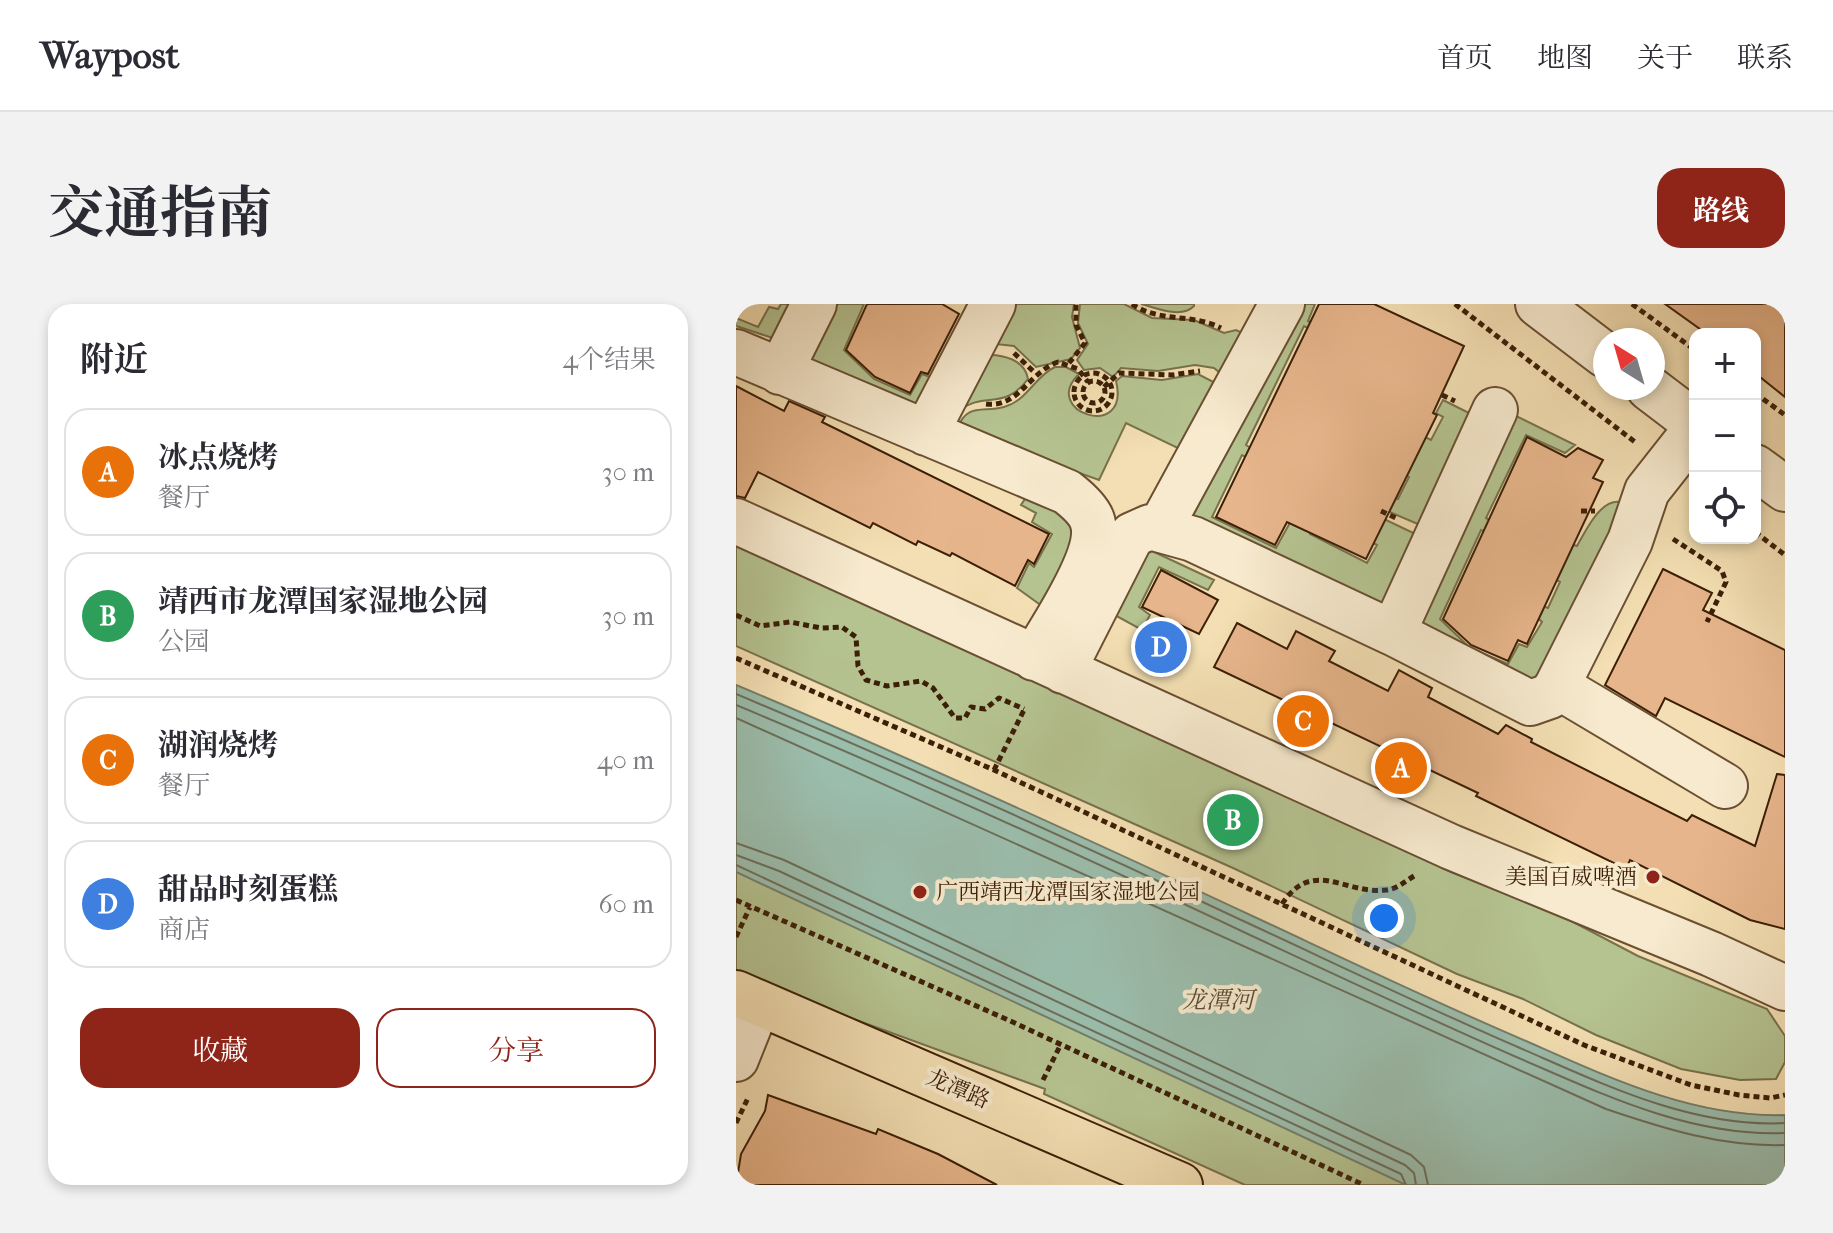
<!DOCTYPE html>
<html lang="zh">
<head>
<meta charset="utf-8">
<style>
	:root { --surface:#fff; --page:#f2f2f3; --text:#2b2b33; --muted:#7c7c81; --line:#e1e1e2; --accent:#8f2418 }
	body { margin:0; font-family:"IM FELL French Canon","Noto Serif SC",serif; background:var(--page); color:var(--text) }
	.controls { position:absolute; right:24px; top:24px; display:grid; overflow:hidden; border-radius:16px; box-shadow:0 4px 12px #0003 }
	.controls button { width:72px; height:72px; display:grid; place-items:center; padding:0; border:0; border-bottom:2px solid var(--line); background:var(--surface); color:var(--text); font:40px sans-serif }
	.compass { position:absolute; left:857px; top:24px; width:72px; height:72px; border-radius:50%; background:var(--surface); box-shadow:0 4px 12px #0003; rotate:323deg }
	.you { position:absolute; left:648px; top:614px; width:28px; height:28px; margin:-20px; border:6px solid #fff; border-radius:50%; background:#1a73e8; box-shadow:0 0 0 12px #1a73e833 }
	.badge { display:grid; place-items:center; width:52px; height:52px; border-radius:50%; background:var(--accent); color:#fff; font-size:26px; font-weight:700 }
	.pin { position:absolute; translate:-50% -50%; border:4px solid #fff; box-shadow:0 2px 8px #0006 }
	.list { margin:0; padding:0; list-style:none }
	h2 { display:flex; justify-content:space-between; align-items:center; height:104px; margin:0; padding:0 32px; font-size:34px }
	h2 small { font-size:26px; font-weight:400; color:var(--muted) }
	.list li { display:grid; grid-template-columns:52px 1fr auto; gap:24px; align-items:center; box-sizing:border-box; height:128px; margin:0 16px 16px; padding:0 16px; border:2px solid var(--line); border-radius:24px }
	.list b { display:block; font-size:30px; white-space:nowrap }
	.list p { margin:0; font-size:26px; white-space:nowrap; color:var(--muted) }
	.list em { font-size:26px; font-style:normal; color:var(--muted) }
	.actions { display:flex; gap:16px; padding:24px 32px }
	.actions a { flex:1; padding:18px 0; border:2px solid var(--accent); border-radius:24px; text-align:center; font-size:28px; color:var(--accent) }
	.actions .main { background:var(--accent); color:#fff }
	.icon { flex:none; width:44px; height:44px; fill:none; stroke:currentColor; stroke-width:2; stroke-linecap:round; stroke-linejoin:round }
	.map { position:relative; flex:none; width:1049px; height:881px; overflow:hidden; border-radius:24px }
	header { display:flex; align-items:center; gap:48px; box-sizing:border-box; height:112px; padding:0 40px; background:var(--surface); border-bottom:2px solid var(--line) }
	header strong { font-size:38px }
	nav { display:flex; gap:44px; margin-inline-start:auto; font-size:28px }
	.intro { display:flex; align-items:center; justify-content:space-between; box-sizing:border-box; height:192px; padding:0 48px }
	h1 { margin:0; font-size:56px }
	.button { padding:20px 36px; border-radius:24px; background:var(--accent); color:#fff; font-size:28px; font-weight:700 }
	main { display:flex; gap:48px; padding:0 48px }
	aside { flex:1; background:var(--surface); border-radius:24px; box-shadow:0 4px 12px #0003 }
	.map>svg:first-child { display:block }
</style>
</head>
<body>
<header>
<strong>Waypost</strong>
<nav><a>首页</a><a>地图</a><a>关于</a><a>联系</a></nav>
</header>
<div class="intro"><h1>交通指南</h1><a class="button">路线</a></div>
<main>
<aside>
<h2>附近<small>4个结果</small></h2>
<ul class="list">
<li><span class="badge" style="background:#e8710a">A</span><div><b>冰点烧烤</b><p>餐厅</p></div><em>30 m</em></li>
<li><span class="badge" style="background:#2e9e5b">B</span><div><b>靖西市龙潭国家湿地公园</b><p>公园</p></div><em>30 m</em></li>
<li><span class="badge" style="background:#e8710a">C</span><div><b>湖润烧烤</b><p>餐厅</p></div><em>40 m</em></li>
<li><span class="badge" style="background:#3f7fe0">D</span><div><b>甜品时刻蛋糕</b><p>商店</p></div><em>60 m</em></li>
</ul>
<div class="actions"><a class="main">收藏</a><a>分享</a></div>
</aside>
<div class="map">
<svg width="1049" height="881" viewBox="0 0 1049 881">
	<rect width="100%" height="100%" fill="#f3dfb3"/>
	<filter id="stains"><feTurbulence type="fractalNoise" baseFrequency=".0025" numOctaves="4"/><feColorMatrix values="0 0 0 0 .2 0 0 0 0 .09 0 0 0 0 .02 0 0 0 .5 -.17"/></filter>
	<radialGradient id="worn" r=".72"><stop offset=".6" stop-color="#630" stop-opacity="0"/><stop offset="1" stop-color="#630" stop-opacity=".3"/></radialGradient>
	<path fill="#b5c391" stroke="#78714c" stroke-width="2" d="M45 0H64L40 35 0 22V14L22 23 33 3 42 5Z
		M83 0H128L108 46 138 75 174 91 186 70 194 73 209 44 221 49 189 104 67 60Z
		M276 0H338L336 13 344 44 335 55 300 63 278 42 259 40Z
		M344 0H388L416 14 458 16 488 29 500 26 516 33 496 79 478 64 459 61 422 67 385 64 377 73 364 64 348 66 341 56 352 40 342 19Z
		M405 0H458V2C445 15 421 4 405 0Z
		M560 0H579L572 17 591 27 589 33 568 22 510 141 526 151 524 160 506 151 476 213 540 244 561 206 579 215 574 230 631 259 641 241 633 237 646 214 690 235 656 305 456 214Z
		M250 51C267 50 289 56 292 75 267 108 249 86 223 107Z
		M319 63H330L343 70C303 108 395 138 380 77L386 72 426 76 462 70 487 83 450 148 390 119 363 176 221 125C231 98 247 109 268 103 291 97 299 72 319 63Z
		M707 96 749 117 698 227 649 206 656 193 662 195 673 173 614 144 631 105 695 136 707 113 700 109Z
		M774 109 839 141 829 149 790 131 750 214 780 230 775 239 745 226 704 315 734 344 772 360 783 340 791 343 806 318 799 311 804 301 812 304 824 278 815 273 831 239 841 242C849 228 864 195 884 198L876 227 801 375 793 376 679 329Z
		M297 183 346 228 306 302 281 284 293 259 298 263 316 230 296 218 300 209 285 201Z
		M0 241 569 501 641 530 715 568 820 609 902 652 1031 705 1049 732V758L1040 775 1004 776 945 765 860 731 787 695 721 670 497 564 0 342Z
		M414 246 478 276 472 286 423 263 403 303 414 311 406 326 375 309 397 251Z
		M0 399 1049 881H509L308 790 309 785 0 672Z"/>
	<path fill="#9bbdac" stroke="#757e6a" stroke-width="2" d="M0 381C177 455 352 535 525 616 613 657 701 699 790 737 872 773 957 814 1049 811V881H670L0 568Z"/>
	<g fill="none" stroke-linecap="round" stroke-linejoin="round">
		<path stroke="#6c6e5a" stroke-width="2" d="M0 390C169 461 337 536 503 615 596 658 689 703 784 744 867 780 956 824 1049 819
			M0 401C173 473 344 551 514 631 602 672 689 713 778 752 864 789 953 833 1049 829
			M0 414 870 805C929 825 986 843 1049 841
			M0 539 48 556 675 851 688 863 692 881
			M0 551 43 567 669 861 678 869 680 881
			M0 561 665 870 670 881"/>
	</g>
	<path fill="#e7b58b" stroke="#3c1f07" stroke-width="2" d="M131 0H206L223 10 192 70 185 68 174 89 139 73 110 46Z
		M583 0H638L728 42 697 109 701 111 630 255 551 218 539 241 480 213Z
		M929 0H1049V93L1019 69V30H971Z
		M0 82 48 107 53 97 89 113 86 118 313 230 298 260 292 256 279 282 216 249 214 252 182 237 180 241 137 219 134 224 22 168 9 194 0 192Z
		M791 133 830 153 842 144 867 156 857 174 867 178 791 340 782 336 772 357 735 341 707 315Z
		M927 265 976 289 967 306 1049 346V453L929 394 920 412 869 381Z
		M425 266 482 296 463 330 406 303Z
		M501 319 551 345 560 327 599 347 593 357 652 387 663 366 696 384 692 393 762 430 770 421 796 435 795 438 951 517 956 511 1019 542 1041 470 1049 471V625L1014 616 894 556 890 565 740 492 742 489 478 363Z
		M32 791 140 830 142 825 202 850 261 881H0L5 850 29 807Z"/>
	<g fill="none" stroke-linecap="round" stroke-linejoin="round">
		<g stroke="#6a4f32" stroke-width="48">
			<path id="minor" d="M802 0 869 51
				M0 48 331 188C340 195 352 205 356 216 368 249 315 325 298 354
				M44 68 78 0
				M913 84 959 119
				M190 129 257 0
				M1019 163 1049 185
				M0 217 715 543 975 650 1049 684
				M424 224 546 0
				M657 329 759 106
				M327 367 396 231 414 223 457 235 657 329 794 399 814 392 821 382 894 237 911 187 959 126
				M821 382 989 482
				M0 755 16 715"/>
		</g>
		<g stroke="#3c1f07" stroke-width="48">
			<path id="major" d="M0 689 444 881"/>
		</g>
		<path stroke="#3c1f07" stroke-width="5" stroke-dasharray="6 4" stroke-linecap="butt" d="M396 0C423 19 456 9 485 24
			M719 0 899 138
			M896 0 959 46
			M278 49 299 69
			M333 59 349 39 340 21V0
			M338 88a19 19 0 1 1 38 0a19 19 0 1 1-38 0Z
			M347 88a11 11 0 1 1 22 0a11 11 0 1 1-22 0Z
			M368 83 383 69 436 71 464 67
			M1019 89 1049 111
			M706 91 719 97
			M250 100C283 104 293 68 322 58L342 65 352 78
			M645 207 662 215
			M845 207H859
			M1019 228 1049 251
			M937 235 986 267 990 278 971 318
			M0 311 24 322 54 318 85 324 106 323 120 333 122 362 130 376 151 382 185 377 197 384 219 414H229L235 403 249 405 263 394 288 405
			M0 354 258 466 848 741 955 781 1003 791 1034 794 1049 791
			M258 466 289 404
			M0 596 270 715 628 881
			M546 600C577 553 609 591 650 586 661 585 668 578 678 572
			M0 633 14 603
			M307 776 324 742
			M0 819 12 794"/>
		<use href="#minor" stroke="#f7eace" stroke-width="44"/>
		<use href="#major" stroke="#f3dfb3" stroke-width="44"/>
	</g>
	<g fill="#8f2418" stroke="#f7eace" stroke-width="3">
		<circle cx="917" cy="573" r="8"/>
		<circle cx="184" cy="588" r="8"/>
	</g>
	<g text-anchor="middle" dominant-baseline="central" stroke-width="8" stroke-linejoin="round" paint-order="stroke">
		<g font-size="22" fill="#3c1f07" stroke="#f7eace" text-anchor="end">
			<text x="901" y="573">美国百威啤酒</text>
			<text x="200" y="588" text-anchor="start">广西靖西龙潭国家湿地公园</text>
		</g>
		<g font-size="22" fill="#3c1f07" stroke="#f7eace">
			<text transform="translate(222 785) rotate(23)">龙潭路</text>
		</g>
		<g font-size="24" font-style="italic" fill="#584e39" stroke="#f7eace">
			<text x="482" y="696">龙潭河</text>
		</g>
	</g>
	<rect width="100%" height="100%" filter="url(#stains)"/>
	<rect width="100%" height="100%" fill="url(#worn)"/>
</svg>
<div class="controls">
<button>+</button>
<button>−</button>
<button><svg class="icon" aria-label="locate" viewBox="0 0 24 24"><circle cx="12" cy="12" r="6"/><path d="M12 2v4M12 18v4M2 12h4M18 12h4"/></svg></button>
</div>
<svg class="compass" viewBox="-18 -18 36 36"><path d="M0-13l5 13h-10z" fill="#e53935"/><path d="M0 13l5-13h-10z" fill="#7c7c81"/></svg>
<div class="you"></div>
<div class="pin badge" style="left:665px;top:464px;background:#e8710a">A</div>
<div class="pin badge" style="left:497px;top:516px;background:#2e9e5b">B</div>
<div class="pin badge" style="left:567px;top:417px;background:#e8710a">C</div>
<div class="pin badge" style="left:425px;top:343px;background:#3f7fe0">D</div>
</div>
</main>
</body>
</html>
